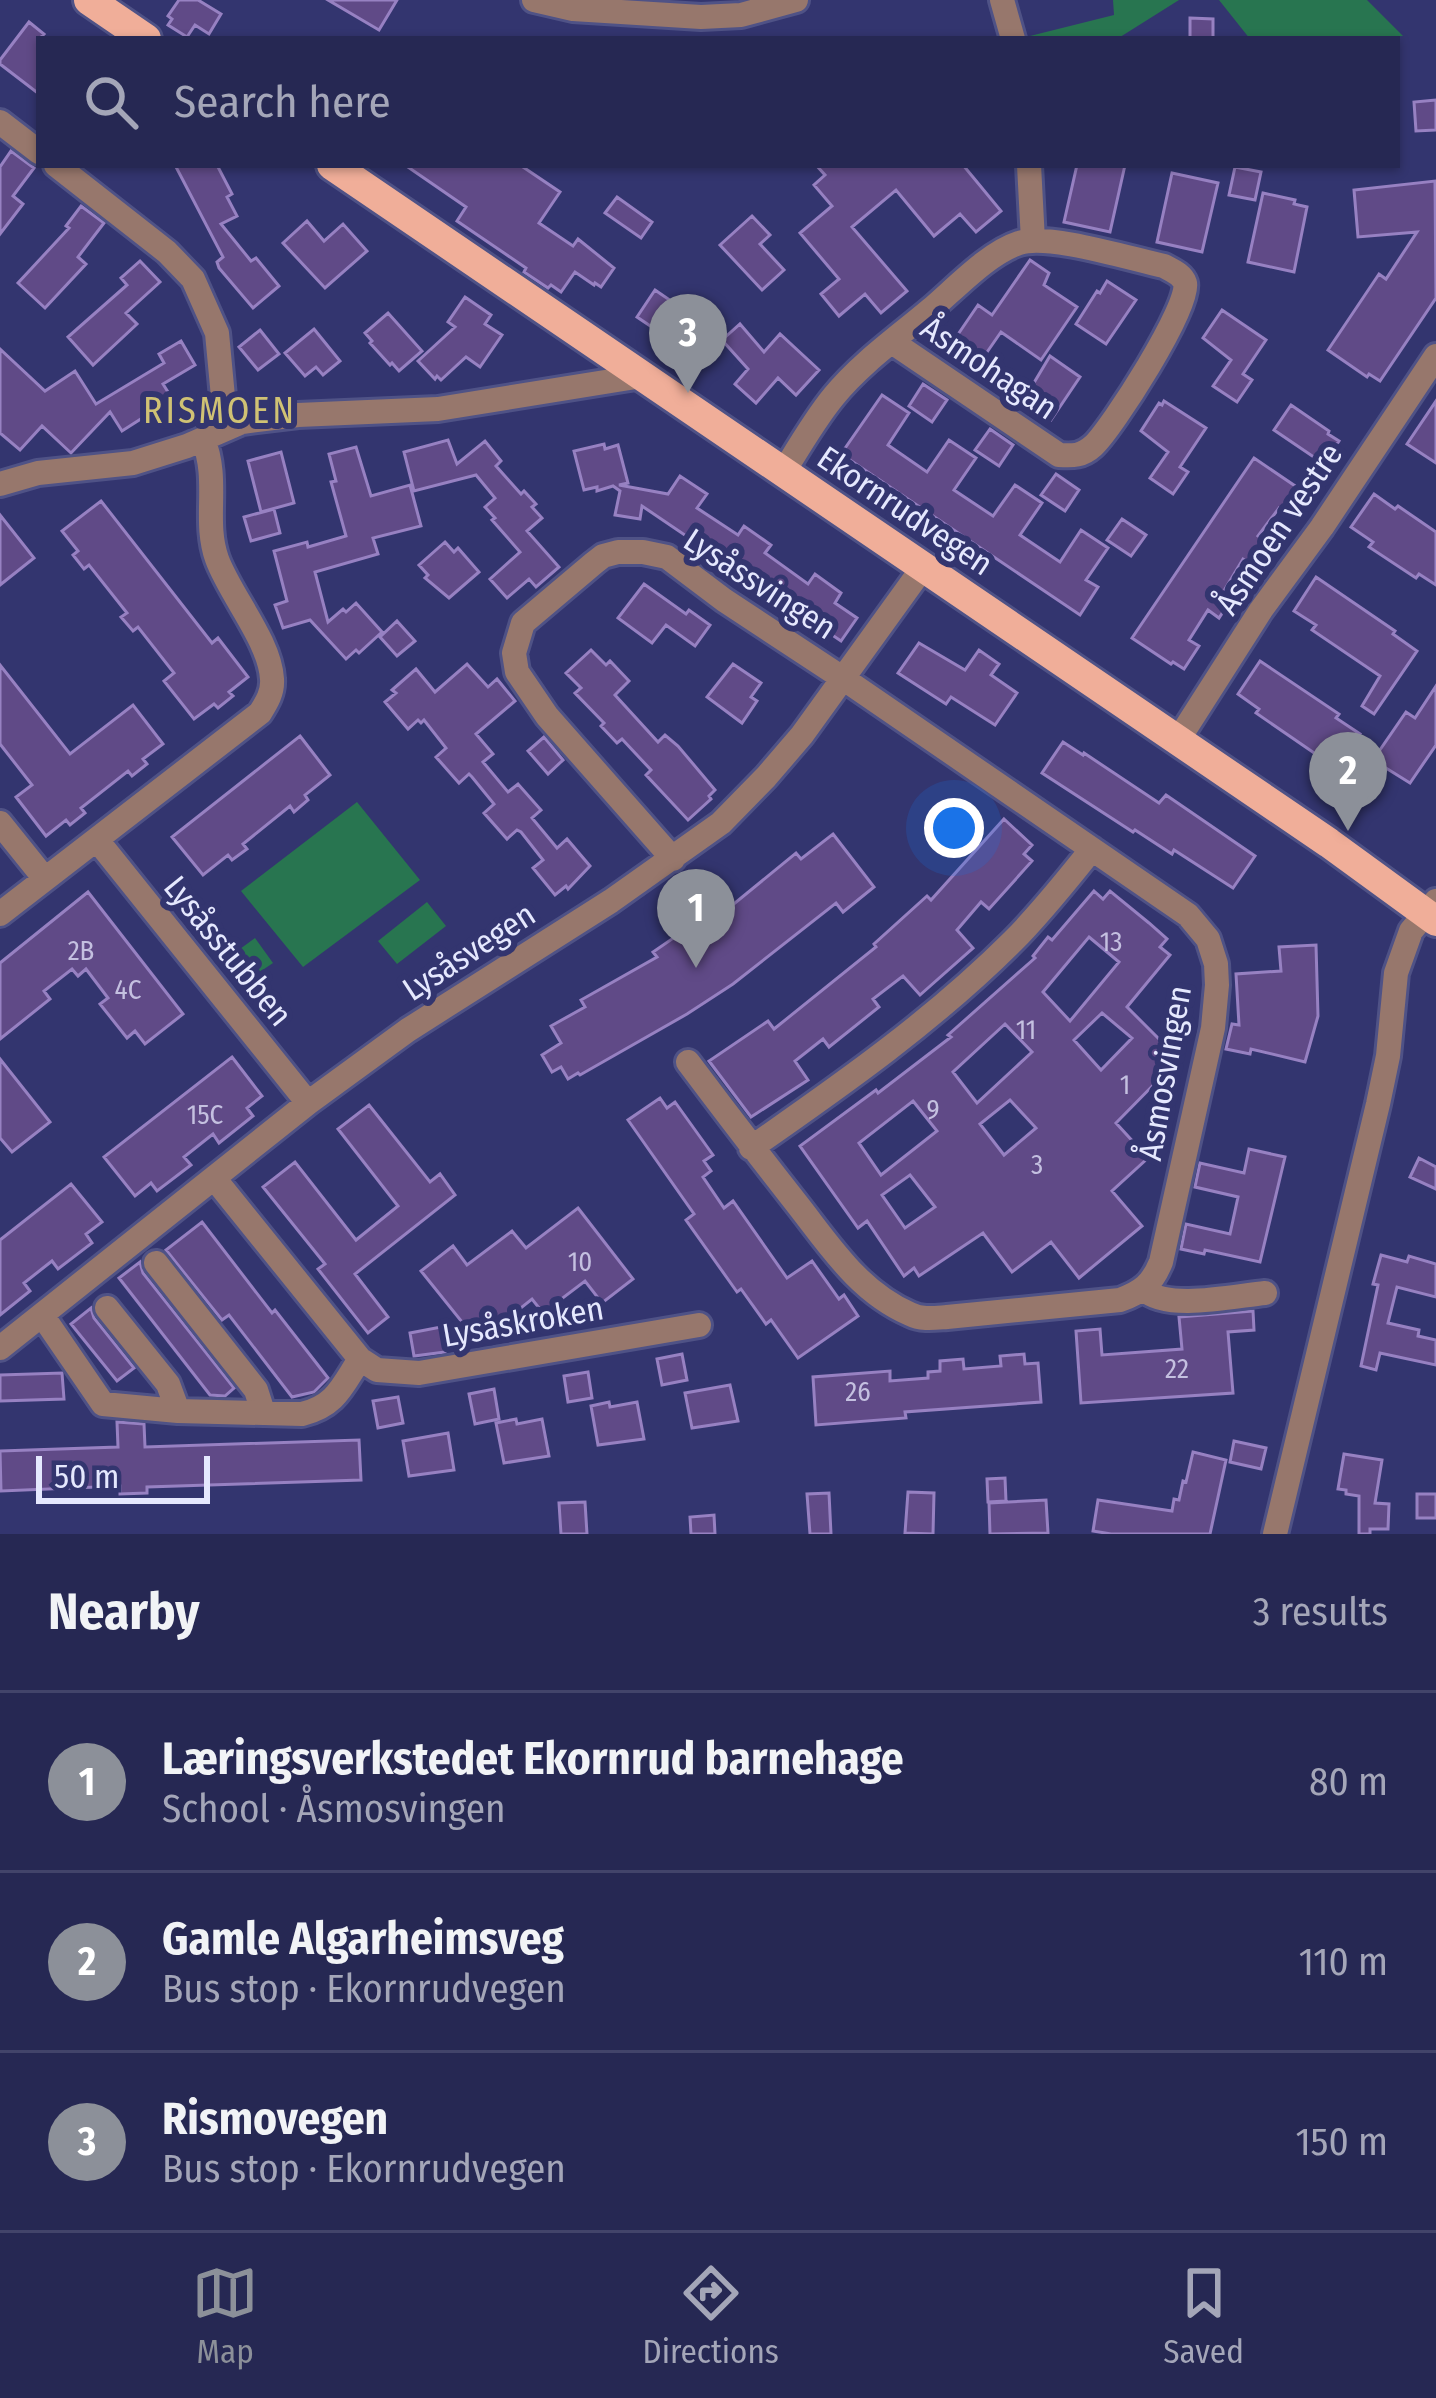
<!DOCTYPE html>
<html lang="en">
<head>
<meta charset="utf-8">
<style>
	:root { --surface:#262853; --page:#2e305a; --text:#f1f3f6; --muted:#a4a6b8; --line:#42446a; --accent:#8c9099 }
	body { margin:0; font-family:"Fira Sans Condensed",sans-serif; background:var(--page); color:var(--text) }
	.scale { position:absolute; left:36px; bottom:30px; width:174px; box-sizing:border-box; padding-left:12px; border:6px solid #e5e8fe; border-top:0; font-size:33px; line-height:42px; white-space:nowrap; color:#e5e8fe; -webkit-text-stroke:9px #33356f; paint-order:stroke }
	.you { position:absolute; left:954px; top:828px; width:42px; height:42px; margin:-30px; border:9px solid #fff; border-radius:50%; background:#1a73e8; box-shadow:0 0 0 18px #1a73e833 }
	.badge { display:grid; place-items:center; width:78px; height:78px; border-radius:50%; background:var(--accent); color:#fff; font-size:39px; font-weight:700 }
	.pin { position:absolute; translate:-50% -99px; filter:drop-shadow(0 3px 6px #0008) }
	.pin::after { content:''; position:absolute; top:63px; width:42px; height:36px; background:inherit; clip-path:polygon(0 0,100% 0,50% 100%) }
	.list { margin:0; padding:0; list-style:none }
	h2 { display:flex; justify-content:space-between; align-items:center; height:156px; margin:0; padding:0 48px; font-size:51px }
	h2 small { font-size:39px; font-weight:400; color:var(--muted) }
	.list li { display:grid; grid-template-columns:78px 1fr auto; gap:36px; align-items:center; box-sizing:border-box; height:180px; padding:0 48px; border-top:3px solid var(--line) }
	.list b { display:block; font-size:45px; white-space:nowrap }
	.list p { margin:0; font-size:39px; white-space:nowrap; color:var(--muted) }
	.list em { font-size:39px; font-style:normal; color:var(--muted) }
	.icon { flex:none; width:66px; height:66px; fill:none; stroke:currentColor; stroke-width:2; stroke-linecap:round; stroke-linejoin:round }
	.map { position:relative; flex:none; width:1436px; height:1534px; overflow:hidden }
	.search { position:absolute; background:var(--surface); box-shadow:0 3px 9px #0004; left:36px; right:36px; top:36px; height:132px; display:flex; align-items:center; gap:30px; box-sizing:border-box; padding:0 42px; border-radius:0px; color:var(--muted); font-size:45px }
	.sheet { height:696px; background:var(--surface) }
	nav { display:flex; justify-content:space-around; align-items:center; box-sizing:border-box; height:168px; border-top:3px solid var(--line); background:var(--surface); font-size:33px; color:var(--muted) }
	nav a { display:grid; justify-items:center; gap:6px }
	nav .on { color:var(--accent) }
	.map>svg:first-child { display:block }
</style>
</head>
<body>
<div class="map">
<svg width="1436" height="1534" viewBox="0 0 1436 1534">
	<rect width="100%" height="100%" fill="#33356f"/>
	<path fill="#287550" d="M1113 0H1179L1117 39H1018L1114 15Z
		M1219 0H1367L1403 36 1250 39Z
		M357 802 420 880 303 967 241 891Z
		M427 902 446 926 397 964 378 941Z
		M255 938 273 963 246 981 229 957Z"/>
	<path fill="#604a87" stroke="#9781c2" stroke-width="3" fill-rule="evenodd" d="M179 0H198L221 14 209 34 195 25 187 37 168 25 172 19 168 16Z
		M328 0H397L379 30Z
		M1190 18 1213 19V39H1190Z
		M29 22 44 34 39 39V94L0 64V60Z
		M1436 100V130L1416 131 1414 102Z
		M11 151 34 168 13 196 23 204 0 234V167Z
		M175 165H217L232 194 227 197 237 216 221 224 251 261 256 258 279 286 253 308 219 268 217 262 223 257Z
		M405 165H520L560 192 539 223 573 246 578 239 614 268 601 287 595 283 594 285 575 272 561 292 551 285 548 288 524 272 526 268 457 221 466 207Z
		M816 165H963L1001 211 976 232 960 214 934 236 896 190 852 227 907 291 881 313 865 294 839 316 821 294 839 279 800 233 832 206 814 185 825 175Z
		M1077 165H1125L1110 232 1064 222Z
		M1235 167 1261 172 1255 200 1229 195Z
		M1172 173 1218 183 1202 252 1157 242Z
		M1435 181 1436 298 1380 381 1369 374 1367 377 1328 350 1379 274 1386 279 1417 232 1358 237 1354 190Z
		M1263 193 1295 200 1294 204 1307 207 1294 272 1248 262Z
		M617 197 652 222 641 238 605 213Z
		M81 206 104 223 78 257 86 264 45 308 18 283 69 228 66 226Z
		M752 216 770 235 760 244 784 270 762 290 720 245Z
		M307 221 324 241 343 224 367 251 325 288 283 243Z
		M1030 260 1049 273 1044 285 1077 307 1041 360 1001 332 976 368 948 349 978 305 992 315Z
		M140 261 160 282 126 313 137 324 93 365 68 337 127 285 121 278Z
		M1107 281 1136 300 1106 344 1076 324 1097 291 1100 293Z
		M655 290 690 314 694 309 723 328 705 355 696 349 692 354 637 317Z
		M465 297 491 315 485 324 502 335 480 367 466 357 441 380 437 376 435 379 418 361 455 327 448 322Z
		M1222 310 1266 340 1243 374 1252 380 1237 402 1213 386 1231 360 1203 338Z
		M388 313 422 351 399 371 392 363 390 365 370 343 372 341 365 333Z
		M740 324 764 352 780 334 819 370 796 395 778 378 756 403 735 384 748 369 722 340Z
		M314 329 340 361 323 375 316 367 305 376 285 353Z
		M260 330 279 354 258 370 239 347Z
		M181 341 195 365 163 384 173 400 162 407 166 413 150 423 144 417 122 431 110 412 71 453 42 426 20 450 0 433V349L45 391 75 371 96 404 164 363 159 354Z
		M1050 356 1080 377 1051 420 1023 401Z
		M923 384 947 400 932 422 909 406Z
		M882 395 909 413 888 445 927 472 949 440 976 458 954 490 993 516 1015 485 1042 503 1020 535 1060 562 1081 530 1108 548 1086 580 1098 587 1080 615 841 454Z
		M1164 401 1206 428 1180 467 1188 472 1173 494 1150 478 1168 452 1141 431 1159 403 1162 405Z
		M1436 401V463L1407 444Z
		M1291 405 1329 431 1328 434 1339 441 1324 464 1274 430Z
		M990 429 1013 445 999 466 975 450Z
		M448 440 457 464 485 441 501 461 496 466 521 494 524 491 536 504 532 507 542 518 527 531 559 567 536 587 529 579 507 598 490 579 520 552 492 520 495 518 485 507 495 498 476 475 414 491 404 452Z
		M604 444 605 449 618 445 628 483 619 485 668 494 680 476 707 494 697 508 738 535 744 526 771 545 765 553 808 584 815 574 841 593 835 603 857 618 841 641 642 506 640 519 615 515 620 491 613 486 597 491V487L584 490 574 451Z
		M356 447 371 496 410 485 421 526 373 538 378 554 315 572 328 622 343 609 346 612 356 603 382 632 359 653 356 650 346 659 310 620 283 628 275 605 287 601 274 551 307 542 308 547 346 536 331 482 336 481 329 454Z
		M281 452 294 503 261 512 248 461Z
		M1254 458 1304 492 1289 515 1279 508 1258 536 1269 544 1254 566 1243 559 1225 589 1234 595 1219 618 1208 610 1189 640 1199 646 1184 669 1173 662 1171 664 1132 638Z
		M1056 474 1079 490 1065 511 1041 495Z
		M1374 494 1395 509 1398 506 1436 532V585L1419 574 1416 578 1369 547 1373 542 1351 527Z
		M101 501 212 643 218 638 248 677 229 692 233 696 218 708 214 704 194 719 164 681 174 673 138 627 133 631 121 617 127 613 89 565 84 569 73 555 78 551 62 531Z
		M274 509 280 533 251 541 244 517Z
		M0 515 34 558 0 585Z
		M1122 519 1146 535 1131 556 1107 540Z
		M445 542 454 552 458 548 479 572 449 598 425 578 428 575 419 565Z
		M1316 577 1395 631 1393 634 1417 651 1374 714 1362 706 1380 676 1312 630 1316 625 1294 611Z
		M644 584 686 614 689 610 710 625 695 646 666 625 652 643 618 618Z
		M397 621 415 641 397 656 380 637Z
		M919 643 965 670 979 650 999 664 991 675 1017 693 995 725 951 697 946 704 898 673Z
		M591 650 606 665 610 661 629 681 615 695 658 742 665 735 678 746 715 790 709 796 711 799 688 820 646 775 651 770 622 739 617 743 601 726 604 723 575 693 581 688 566 673Z
		M1260 661 1339 714 1336 718 1360 734 1336 768 1256 713 1259 709 1238 694Z
		M467 664 488 687 497 679 515 701 476 734 493 754 483 762 508 792 518 784 541 810 532 818 557 848 567 839 590 866 568 889 566 886 555 895 533 868 543 860 521 832 517 830 507 839 484 813 494 804 472 777 469 774 459 783 436 757 446 748 424 720 421 723 418 720 408 729 385 702 396 693 392 690 416 669 435 692Z
		M733 664 761 683 751 697 757 701 742 723 707 697Z
		M0 665 70 754 133 705 163 744 143 759 147 764 132 776 128 771 81 808 85 813 70 825 66 820 46 836 16 797 32 785 0 744Z
		M1436 686V745L1410 783 1373 760 1406 712 1415 718Z
		M300 736 330 775 305 795 308 800 294 812 290 806 243 844 247 849 232 860 228 855 203 875 172 837Z
		M544 737 563 760 548 774 528 751Z
		M1063 742 1083 755 1084 753 1159 803 1166 795 1255 856 1233 888 1174 850 1172 854 1135 830 1133 832 1042 773Z
		M1004 819 1032 845 1024 854 1032 861 989 909 981 902 957 930 973 948 920 995 903 976 873 999 879 1007 829 1047 823 1039 795 1061 808 1080 751 1117 709 1061 768 1021 774 1029 876 947 874 944 927 896 931 900Z
		M833 834 874 887 843 912 836 903 733 984 687 1014 580 1075 578 1073 568 1079 561 1067 552 1072 542 1055 561 1043 551 1026 585 1007 581 1000 657 957 653 952 685 930 691 939 796 853 801 859Z
		M1094 891 1103 899 1110 891 1149 923 1167 939 1160 947 1170 955 1127 1007 1172 1052 1163 1061 1170 1068 1116 1123 1148 1158 1112 1191 1142 1226 1079 1278 1051 1242 1012 1272 983 1233 919 1276 914 1268 904 1276 867 1221 858 1228 800 1146 876 1090 878 1093 951 1037 948 1035 1035 958 1033 956 1048 937 1052 940ZM1089 937 1119 962 1070 1021 1043 992ZM1102 1013 1132 1038 1101 1070 1074 1040ZM1005 1024 1032 1052 977 1103 953 1072ZM1010 1100 1036 1128 1004 1155 980 1124ZM913 1101 937 1131 881 1175 859 1143ZM910 1175 935 1207 905 1228 882 1195Z
		M88 892 183 1014 145 1044 135 1031 127 1038 100 1004 108 998 86 969 78 976 72 969 44 991 50 999 0 1039V963Z
		M1316 945 1318 1016 1305 1062 1251 1049 1250 1054 1226 1049 1232 1024 1239 1025 1236 974 1281 971 1279 947Z
		M232 1057 262 1096 247 1108 253 1116 219 1143 213 1134 184 1157 191 1165 157 1191 151 1183 135 1196 104 1157Z
		M0 1059 50 1122 12 1152 0 1138Z
		M660 1098 667 1108 675 1102 713 1155 704 1161 711 1171 703 1177 724 1208 733 1201 787 1278 812 1261 839 1299 844 1295 858 1316 798 1358 771 1320 766 1324 741 1289 737 1292 686 1220 694 1214 628 1120Z
		M369 1105 430 1182 440 1174 455 1195 355 1274 388 1317 368 1333 318 1269 325 1264 263 1187 295 1162 356 1240 398 1206 338 1129Z
		M1249 1149 1285 1157 1260 1262 1205 1250 1204 1254 1181 1249 1186 1224 1230 1234 1238 1197 1195 1187 1200 1163 1244 1173Z
		M1419 1158 1436 1167V1189L1410 1177Z
		M71 1184 102 1222 86 1234 92 1243 58 1269 52 1261 24 1283 30 1291 0 1315V1240Z
		M578 1208 633 1279 602 1303 585 1281 543 1313 532 1299 478 1342 421 1271 453 1246 467 1265 512 1231 526 1248Z
		M202 1222 272 1313 275 1310 328 1378 314 1392 292 1397 229 1315 222 1320 166 1250Z
		M1381 1255 1407 1262 1409 1256 1436 1264V1297L1397 1287 1388 1323 1419 1330 1418 1336 1436 1340V1365L1380 1353 1376 1370 1361 1366 1378 1285 1373 1284Z
		M140 1262 143 1273 234 1388 225 1396 210 1395 119 1278Z
		M91 1308 94 1318 134 1368 117 1381 71 1324Z
		M1253 1311 1254 1330 1228 1332 1233 1393 1081 1403 1076 1331 1100 1329 1102 1355 1182 1349 1179 1317Z
		M441 1327 445 1352 414 1356 410 1333Z
		M682 1354 687 1380 662 1385 657 1359Z
		M1024 1354 1025 1364 1038 1363 1041 1402 905 1412 906 1418 816 1425 813 1377 890 1371V1381L928 1378V1372L940 1371V1361L963 1359 964 1369 1001 1366 1000 1356Z
		M588 1372 592 1398 568 1402 564 1376Z
		M62 1373 64 1399 0 1401V1375Z
		M730 1385 738 1421 692 1428 685 1393Z
		M494 1389 499 1419 475 1424 469 1394Z
		M398 1397 403 1423 378 1428 373 1401Z
		M609 1402 610 1407 637 1402 644 1439 598 1445 591 1406Z
		M516 1419 517 1424 542 1419 549 1456 504 1463 496 1423Z
		M117 1422 144 1424 145 1447 359 1440 361 1480 147 1487V1493L120 1494V1486L1 1491 0 1451 118 1447Z
		M448 1433 454 1470 409 1476 403 1441Z
		M1234 1441 1266 1448 1261 1469 1230 1462Z
		M1193 1452 1226 1460 1210 1534H1111L1093 1531 1098 1500 1172 1511 1174 1499 1179 1500 1183 1481 1186 1482Z
		M1344 1454 1382 1460 1375 1503 1389 1504 1388 1529H1370V1534H1359V1496L1346 1494V1490L1338 1489Z
		M1005 1478 1006 1501 988 1502 987 1479Z
		M908 1492 934 1493 933 1534 905 1533Z
		M829 1493 831 1534H810L807 1494Z
		M1417 1494H1436V1518H1417Z
		M1046 1500 1048 1533 990 1534 989 1503Z
		M585 1502 587 1534H561L559 1503Z
		M714 1515 715 1534H691L690 1517Z"/>
	<g fill="none" stroke-linecap="round" stroke-linejoin="round">
		<g stroke="#4f5286" stroke-width="30">
			<path id="minor" d="M534 0 573 9 701 17 741 15 796 0
				M1002 0 1013 39
				M0 122 39 152
				M56 165 167 252 193 279 217 333 226 429
				M1029 165 1033 241
				M783 473C799 447 815 419 834 396 861 363 898 337 930 310 955 289 988 253 1019 243 1048 233 1131 259 1164 266 1171 270 1182 274 1185 283 1192 304 1111 430 1093 446 1082 456 1073 456 1059 455L892 342
				M0 484 38 473 133 463 187 446 242 422 298 415 438 409 642 376
				M1178 740 1261 610 1322 527 1436 356
				M0 823 45 879
				M97 840 308 1103
				M673 859 547 716 517 672 514 653 523 623 594 563 603 556 618 552H643L667 557 724 600 844 679 1188 915 1208 939 1216 964 1217 985 1213 1028 1161 1262C1152 1284 1142 1292 1120 1300L947 1317C934 1318 922 1320 910 1314 859 1292 830 1246 797 1204 760 1157 724 1110 688 1062
				M0 914 260 713C267 702 273 692 272 679 270 641 230 595 217 559 203 520 220 481 203 439
				M751 1148C843 1084 934 1020 1013 941 1042 912 1067 880 1092 849
				M214 1178 360 1359 377 1370 419 1373 699 1325
				M156 1263 256 1390 263 1412
				M1145 1290C1167 1311 1234 1296 1265 1293
				M107 1308 168 1384 178 1411
				M42 1315 103 1404 178 1411 302 1414C336 1406 342 1386 360 1359
				M0 1348 308 1103 408 1030 611 901 721 823 766 777 802 735 924 566
				M1275 1534 1378 1104 1388 1056 1396 973 1411 931 1436 901"/>
		</g>
		<g stroke="#4f5286" stroke-width="36">
			<path id="major" d="M89 0 146 39
				M332 165 1329 843 1436 921"/>
		</g>
		<use href="#minor" stroke="#97776c" stroke-width="24"/>
		<use href="#major" stroke="#f0ae99" stroke-width="30"/>
	</g>
	<g text-anchor="middle" dominant-baseline="central" stroke-width="12" stroke-linejoin="round" paint-order="stroke">
		<g font-size="27" fill="#c4c0e0">
			<text x="1111" y="942">13</text>
			<text x="81" y="951">2B</text>
			<text x="128" y="990">4C</text>
			<text x="1026" y="1030">11</text>
			<text x="1125" y="1085">1</text>
			<text x="933" y="1110">9</text>
			<text x="205" y="1115">15C</text>
			<text x="1037" y="1165">3</text>
			<text x="580" y="1262">10</text>
			<text x="1177" y="1369">22</text>
			<text x="858" y="1392">26</text>
		</g>
		<g font-size="33" fill="#e5e8fe" stroke="#33356f">
			<text transform="translate(989 368) rotate(34)">Åsmohagan</text>
			<text transform="translate(905 511) rotate(34)">Ekornrudvegen</text>
			<text transform="translate(1279 529) rotate(-56)">Åsmoen vestre</text>
			<text transform="translate(760 584) rotate(33)">Lysåssvingen</text>
			<text transform="translate(228 951) rotate(51)">Lysåsstubben</text>
			<text transform="translate(469 952) rotate(-33)">Lysåsvegen</text>
			<text transform="translate(1165 1073) rotate(-80)">Åsmosvingen</text>
			<text transform="translate(523 1322) rotate(-10)">Lysåskroken</text>
		</g>
		<g font-size="36" letter-spacing="3" fill="#d0c274" stroke="#33356f">
			<text x="220" y="411">RISMOEN</text>
		</g>
	</g>
</svg>
<div class="scale">50 m</div>
<div class="you"></div>
<div class="pin badge" style="left:696px;top:968px">1</div>
<div class="pin badge" style="left:1348px;top:831px">2</div>
<div class="pin badge" style="left:688px;top:393px">3</div>
<div class="search"><svg class="icon" aria-label="search" viewBox="0 0 24 24"><circle cx="10" cy="10" r="6"/><path d="M15 15l6 6"/></svg>Search here</div>
</div>
<section class="sheet">
<h2>Nearby<small>3 results</small></h2>
<ul class="list">
<li><span class="badge">1</span><div><b>Læringsverkstedet Ekornrud barnehage</b><p>School · Åsmosvingen</p></div><em>80 m</em></li>
<li><span class="badge">2</span><div><b>Gamle Algarheimsveg</b><p>Bus stop · Ekornrudvegen</p></div><em>110 m</em></li>
<li><span class="badge">3</span><div><b>Rismovegen</b><p>Bus stop · Ekornrudvegen</p></div><em>150 m</em></li>
</ul>
</section>
<nav>
<a class="on"><svg class="icon" aria-label="map" viewBox="0 0 24 24"><path d="M3 6l6-2 6 2 6-2v14l-6 2-6-2-6 2zM9 4v14M15 6v14"/></svg>Map</a>
<a><svg class="icon" aria-label="directions" viewBox="0 0 24 24"><path d="M12 3l9 9-9 9-9-9zM9 14v-3h6M13 9l2 2-2 2"/></svg>Directions</a>
<a><svg class="icon" aria-label="saved" viewBox="0 0 24 24"><path d="M7 4h10v16l-5-4-5 4z"/></svg>Saved</a>
</nav>
</body>
</html>
